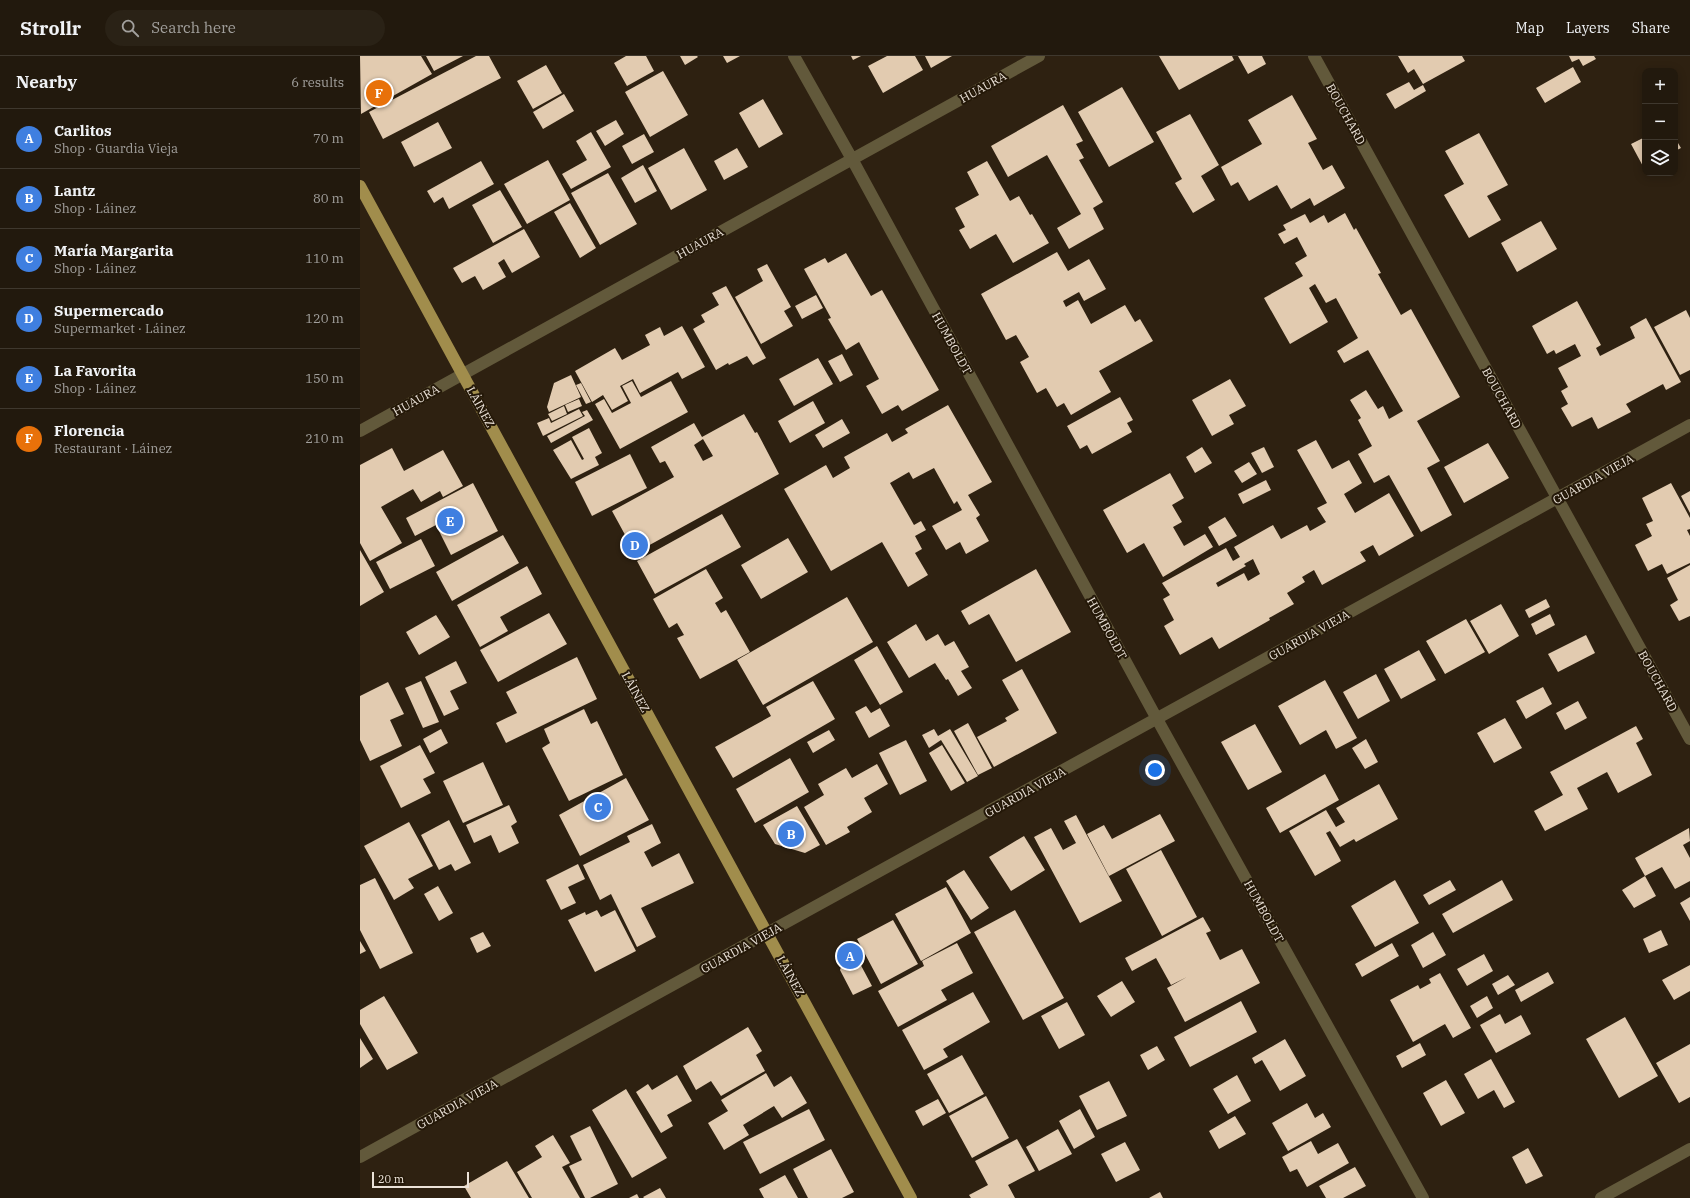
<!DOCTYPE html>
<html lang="en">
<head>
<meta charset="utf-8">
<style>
	:root { --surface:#22190d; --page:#2a2216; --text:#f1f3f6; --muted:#a2a09d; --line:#3f382e; --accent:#d93025 }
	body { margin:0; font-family:"IBM Plex Serif",serif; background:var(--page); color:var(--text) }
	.controls { position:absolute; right:12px; top:12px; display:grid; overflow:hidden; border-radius:8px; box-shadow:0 2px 10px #0003 }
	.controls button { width:36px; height:36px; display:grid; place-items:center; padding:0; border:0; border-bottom:1px solid var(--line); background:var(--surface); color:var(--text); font:20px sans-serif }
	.scale { position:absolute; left:12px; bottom:10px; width:97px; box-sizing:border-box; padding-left:4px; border:2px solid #ebe2d8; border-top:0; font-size:11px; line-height:14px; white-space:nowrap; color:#ebe2d8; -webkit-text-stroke:3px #241808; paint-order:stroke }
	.you { position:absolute; left:795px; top:714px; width:14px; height:14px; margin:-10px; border:3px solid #fff; border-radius:50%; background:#1a73e8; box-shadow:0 0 0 6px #1a73e833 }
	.badge { display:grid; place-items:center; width:26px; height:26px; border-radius:50%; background:var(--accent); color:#fff; font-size:13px; font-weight:700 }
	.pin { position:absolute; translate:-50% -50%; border:2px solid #fff; box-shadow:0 1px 4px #0006 }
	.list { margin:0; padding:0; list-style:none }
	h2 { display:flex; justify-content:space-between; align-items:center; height:52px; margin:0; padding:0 16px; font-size:17px }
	h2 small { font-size:13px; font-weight:400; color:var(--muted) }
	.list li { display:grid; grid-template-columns:26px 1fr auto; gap:12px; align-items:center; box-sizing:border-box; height:60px; padding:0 16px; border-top:1px solid var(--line) }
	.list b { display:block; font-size:15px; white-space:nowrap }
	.list p { margin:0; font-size:13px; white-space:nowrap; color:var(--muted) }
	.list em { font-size:13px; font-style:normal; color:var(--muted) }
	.icon { flex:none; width:22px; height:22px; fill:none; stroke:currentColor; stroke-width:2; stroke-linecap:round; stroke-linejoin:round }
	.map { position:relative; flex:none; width:1330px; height:1142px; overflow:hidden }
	header { display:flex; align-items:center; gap:24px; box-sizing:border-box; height:56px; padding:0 20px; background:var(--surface); border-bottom:1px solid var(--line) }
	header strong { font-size:19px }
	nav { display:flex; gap:22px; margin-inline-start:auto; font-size:14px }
	.search { width:280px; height:36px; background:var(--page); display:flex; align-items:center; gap:10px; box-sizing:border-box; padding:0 14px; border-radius:22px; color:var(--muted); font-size:15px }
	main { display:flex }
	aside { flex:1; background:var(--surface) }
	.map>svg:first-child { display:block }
</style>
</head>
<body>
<header>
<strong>Strollr</strong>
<div class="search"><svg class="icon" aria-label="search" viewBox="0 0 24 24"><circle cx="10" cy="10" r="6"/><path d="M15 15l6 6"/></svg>Search here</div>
<nav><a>Map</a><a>Layers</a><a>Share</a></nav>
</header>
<main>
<aside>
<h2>Nearby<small>6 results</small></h2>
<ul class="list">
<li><span class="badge" style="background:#3f7fe0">A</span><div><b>Carlitos</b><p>Shop · Guardia Vieja</p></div><em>70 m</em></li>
<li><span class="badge" style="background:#3f7fe0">B</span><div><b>Lantz</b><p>Shop · Láinez</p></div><em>80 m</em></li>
<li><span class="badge" style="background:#3f7fe0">C</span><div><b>María Margarita</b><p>Shop · Láinez</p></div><em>110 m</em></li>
<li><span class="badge" style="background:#3f7fe0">D</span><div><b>Supermercado</b><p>Supermarket · Láinez</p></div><em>120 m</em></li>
<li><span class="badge" style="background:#3f7fe0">E</span><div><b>La Favorita</b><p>Shop · Láinez</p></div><em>150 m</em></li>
<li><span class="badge" style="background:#e8710a">F</span><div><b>Florencia</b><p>Restaurant · Láinez</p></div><em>210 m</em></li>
</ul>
</aside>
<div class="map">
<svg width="1330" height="1142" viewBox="0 0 1330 1142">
	<rect width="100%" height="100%" fill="#2e2111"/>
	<path fill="#e2cbb0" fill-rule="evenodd" d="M0 0H61L72 18 1 58Z
		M66 0H103L74 15Z
		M116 0H129L141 22 23 83 9 56Z
		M266 0H286L294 15 267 30 254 7Z
		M320 0H337L338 1 325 9Z
		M363 0H380L367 7Z
		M491 0H501L493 4Z
		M527 0H555L563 14 523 37 508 10Z
		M565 0H592L571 12Z
		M799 0H872L874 4 819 34Z
		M878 0H902L906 8 888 18Z
		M1038 0H1102L1105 5 1063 28 1054 13 1048 17Z
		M1209 0H1234L1236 3 1223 10 1219 3 1212 6Z
		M186 9 202 37 173 53 157 25Z
		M1213 11 1221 26 1185 47 1176 32Z
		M303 15 328 59 290 81 265 36Z
		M1049 26 1054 34 1063 29 1066 35 1035 53 1026 38Z
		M762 31 794 86 749 111 718 56Z
		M204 38 214 55 183 73 173 56Z
		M932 39 957 83 948 87 963 114 972 109 985 132 954 150 950 142 931 153 917 129 889 145 878 126 871 130 861 111 902 88 888 64Z
		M403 43 423 78 399 92 379 57Z
		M703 49 723 85 716 88 724 102 719 104 743 146 733 152 744 173 709 193 697 172 721 158 687 99 648 121 631 90Z
		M830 58 859 109 841 120 855 144 833 157 815 127 822 123 796 76Z
		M256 64 264 78 245 90 236 75Z
		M78 66 92 92 54 111 41 86Z
		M231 76 251 111 211 133 202 118 227 104 216 85Z
		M1119 77 1148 129 1127 140 1141 164 1109 182 1084 139 1104 128 1085 95Z
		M284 78 294 96 272 108 262 90Z
		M1285 81V114L1271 88Z
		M1315 82 1321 92 1315 95Z
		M324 92 347 134 311 154 288 112Z
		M377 92 388 111 364 124 354 105Z
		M188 104 210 144 167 168 144 128Z
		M121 105 134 128 89 153 83 141 74 147 67 135Z
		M627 105 650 145 659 140 670 159 672 158 689 187 653 207 636 178 610 193 599 174 605 171 595 152 619 139 607 116Z
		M283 109 297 135 275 147 261 122Z
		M248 117 277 168 240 189 211 137Z
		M140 134 162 171 133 187 112 149Z
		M210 147 236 192 220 202 194 156Z
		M985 157 994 174 996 172 1021 217 1018 218 1041 259 1051 253 1100 341 1057 365 1080 405 1067 412 1092 459 1061 476 1029 419 1014 427 998 398 1012 390 998 364 1001 362 990 344 1006 334 1018 353 1023 350 1029 363 1043 355 1008 294 984 307 977 295 998 282 976 242 966 247 955 228 949 232 968 266 930 288 904 242 943 220 935 207 947 200 937 181 924 188 918 178 926 174 923 169 945 158 950 167 964 159 968 167Z
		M1181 165 1197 193 1157 216 1141 187Z
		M164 173 180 201 152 217 144 203 138 207 146 221 123 234 115 220 102 227 93 212Z
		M697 196 708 215 729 203 746 233 724 245 719 236 703 245 706 251 718 244 731 268 765 249 775 266 780 263 793 285 739 315 751 336 711 359 704 347 697 351 686 332 677 337 660 306 669 301 656 279 646 284 621 238Z
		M486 197 511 240 522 234 579 334 542 355 538 349 522 358 506 330 519 323 499 286 486 294 468 263 471 262 444 213 465 202 468 207Z
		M407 208 431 251 424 255 433 270 401 288 375 241 403 225 397 213Z
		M366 230 406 302 393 309 387 300 369 309 368 307 356 314 333 273 345 266 341 259 359 249 352 237Z
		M456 239 463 252 442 263 435 250Z
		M1217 245 1241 289 1236 292 1240 300 1275 282 1270 271 1286 262 1321 326 1306 334 1303 328 1266 348 1271 356 1238 373 1232 361 1212 371 1201 352 1208 348 1201 335 1208 331 1198 312 1221 300 1215 288 1196 298 1194 294 1187 298 1172 270Z
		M1326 254 1330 262V314L1320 319 1294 271Z
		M322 270 345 311 322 323 318 316 280 337 273 323 260 330 268 345 252 354 243 339 232 346 215 315 255 292 262 304 290 289 285 279 300 271 304 280Z
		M482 298 493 319 480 326 468 305Z
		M458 302 473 328 434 350 419 323Z
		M211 319 221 341 189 356 187 351 194 327Z
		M870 323 886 350 869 359 874 368 852 380 832 344Z
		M272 325 281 341 311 325 328 356 260 393 235 348 244 343 252 357 271 347 262 330Z
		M221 327 231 346 226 348 216 329Z
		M760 341 773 364 767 367 772 376 732 398 727 389 720 393 707 370Z
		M219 343 222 350 208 356 205 349Z
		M453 345 465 367 430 387 418 365Z
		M588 349 632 426 608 439 620 459 616 462 629 485 606 498 600 486 586 494 572 470 602 454 597 445 594 448 574 412 553 423 549 416 530 427 554 469 561 465 566 474 555 480 562 493 555 497 568 519 548 531 522 486 471 515 424 433 466 409 473 422 490 412 484 401 527 377 532 386 548 377 545 373Z
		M204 350 207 358 192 365 188 358Z
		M219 353 223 360 183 380 177 367 189 362 191 367Z
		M227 354 233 364 191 387 187 380 225 360 222 356Z
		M384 358 395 377 397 376 419 418 275 497 252 455 314 421 305 405 300 407 291 391 334 367 342 381ZM343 383 353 400 343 405 334 389Z
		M482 363 490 377 463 392 455 379Z
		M229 372 242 397 235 401 239 409 211 423 193 394 211 384 222 404 224 403 212 381Z
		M956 384 972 413 989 404 1002 427 984 438 995 457 1029 437 1054 480 1019 500 1013 489 1000 496 1006 505 962 529 954 514 942 521 945 526 927 537 934 548 909 562 910 564 859 593 852 581 820 599 804 570 814 564 803 543 810 539 802 527 866 492 873 505 880 501 874 491 913 469 921 483 947 469 950 475 966 466 957 452 967 447 937 394ZM893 503 900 518 888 525 884 517 858 531 856 527 886 510 884 508Z
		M1128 387 1149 422 1104 447 1084 411Z
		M842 391 852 407 835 417 826 401Z
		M904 391 914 411 902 417 891 397Z
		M32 392 44 415 83 394 103 430 83 441 80 435 61 446 53 433 21 451 42 487 10 505 0 487V409Z
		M270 398 287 432 232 460 215 426Z
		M889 406 897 418 882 427 874 415Z
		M810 417 824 442 812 449 822 466 813 471 824 490 845 478 853 491 803 521 784 487 767 497 743 454Z
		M906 424 911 434 883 448 878 438Z
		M113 427 138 475 91 499 76 469 55 480 46 462Z
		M1311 427 1330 462V473L1327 474 1330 480V507L1307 518 1302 508 1288 515 1275 489 1292 480 1286 468 1293 465 1282 442Z
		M1330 435V457L1321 440Z
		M362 458 381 491 295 538 277 505Z
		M865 461 877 480 859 490 848 471Z
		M143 479 159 507 92 545 76 516Z
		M428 482 448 516 401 543 381 509Z
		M61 483 75 510 30 533 16 506Z
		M0 494 24 536 0 550Z
		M1330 509V560L1319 565 1310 549 1318 544 1307 522Z
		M167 510 182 538 140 561 148 575 120 591 97 549Z
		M346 513 363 542 355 547 361 557 366 554 390 596 340 623 317 582 324 579 317 567 309 572 293 543Z
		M676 513 711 576 656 606 629 558 609 569 601 555Z
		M487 541 513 586 403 649 377 604Z
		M1186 543 1190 551 1169 562 1165 554Z
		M1141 548 1159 580 1129 598 1110 565Z
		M189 557 207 588 138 626 120 594Z
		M1190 558 1195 569 1176 579 1171 568Z
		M76 559 90 581 59 599 46 576Z
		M1106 563 1125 596 1085 618 1066 585Z
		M556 568 566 585 578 578 585 590 594 585 609 611 601 615 612 632 598 640 588 623 586 624 575 607 549 622 527 586Z
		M1226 579 1235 597 1198 616 1188 598Z
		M517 590 543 636 520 649 494 604Z
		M1059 594 1076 624 1041 643 1024 613Z
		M217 601 237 643 146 687 136 667 157 657 146 636Z
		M96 605 107 627 90 635 99 653 84 660 65 621Z
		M662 613 697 677 634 711 617 681 647 665 645 662 659 654 642 624Z
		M1016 618 1030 645 998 663 983 636Z
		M965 624 997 682 976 693 966 674 940 689 918 650Z
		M61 625 79 666 63 672 45 632Z
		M453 625 475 663 373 722 355 691 411 660 406 651Z
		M28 626 44 658 30 664 42 690 10 705 0 684V640Z
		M1183 631 1192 648 1166 663 1156 645Z
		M1218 645 1227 662 1205 674 1196 657Z
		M506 650 511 657 520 652 530 670 509 682 495 656Z
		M224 653 231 668 237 665 263 719 209 745 182 692 190 687 184 673Z
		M1145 662 1162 692 1134 707 1117 677Z
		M608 667 632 712 618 719 594 675Z
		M895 668 922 716 888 734 861 686Z
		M1276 670 1283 683 1276 687 1292 719 1258 737 1247 716 1217 732 1228 753 1185 775 1174 755 1203 739 1190 716Z
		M81 673 88 687 70 697 63 683Z
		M574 673 578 680 590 673 618 720 607 726 581 684 569 692 562 679Z
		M469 674 475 684 453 697 447 686Z
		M1006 683 1018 706 1005 713 992 692Z
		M546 684 567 725 540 739 519 697Z
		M60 689 75 717 63 723 71 737 41 752 20 710Z
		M582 689 605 727 591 735 569 697Z
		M430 702 449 736 395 767 376 733Z
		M123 706 143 749 103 767 83 725Z
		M517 708 528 728 504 742 512 756 487 771 490 776 466 789 444 751 464 739 458 728 486 712 492 722Z
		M965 718 979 744 920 777 906 752Z
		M266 722 289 764 220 800 199 759Z
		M1019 728 1038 763 996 786 994 783 980 791 970 775 966 777 981 805 955 820 929 775 966 754 976 771 985 766 976 752Z
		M149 749 157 766 151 770 159 787 139 797 131 779 114 787 106 769Z
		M437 750 460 789 445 797 415 788 403 769Z
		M800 758 815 785 749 820 727 778 744 769 752 783Z
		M716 759 762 845 720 867 674 781 691 772 703 794 716 787 704 765Z
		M89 764 111 807 95 815 91 808 79 814 61 779Z
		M49 766 73 810 48 823 54 832 34 844 4 790Z
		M292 768 301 787 284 796 292 811 319 797 334 827 281 852 296 881 277 891 251 838 240 844 223 809 270 786 267 780Z
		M1329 772 1330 785 1323 789 1330 802V825L1315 833 1302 811 1285 820 1275 802Z
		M664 780 685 814 651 835 629 801Z
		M801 794 837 861 802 880 766 813Z
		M218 808 225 823 208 831 216 847 201 854 186 824Z
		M604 814 629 852 611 864 586 825Z
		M1285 820 1296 840 1274 852 1262 834Z
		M15 822 53 897 20 913 0 874V829Z
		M1035 824 1059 867 1015 891 991 850Z
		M1090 824 1096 834 1069 849 1063 839Z
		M1142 824 1153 844 1093 877 1082 858Z
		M78 830 93 857 79 865 64 838Z
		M586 831 611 877 561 905 535 858Z
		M1330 841V865L1320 847Z
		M237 854 241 861 255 854 276 895 235 916 208 864 225 856 226 859Z
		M655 854 704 942 663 964 614 876Z
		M843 861 851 875 846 877 860 904 882 893 900 927 825 966 807 932 827 921 811 929 796 902 772 915 765 902Z
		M533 864 558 908 521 928 497 883Z
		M1301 874 1308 889 1289 897 1283 883Z
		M123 876 131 890 117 897 110 882Z
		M1073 876 1086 899 1063 912 1051 889Z
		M0 885 6 895 0 898Z
		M489 887 512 930 493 939 480 914Z
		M597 887 613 917 581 934 587 944 538 971 518 935 564 910 562 905Z
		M1032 887 1039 900 1002 921 995 908Z
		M1124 898 1133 915 1107 930 1097 913Z
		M1330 909V935L1314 944 1302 924Z
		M1188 916 1194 927 1161 946 1155 934Z
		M1080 917 1111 972 1093 982 1085 968 1053 986 1030 944 1058 929 1060 933 1071 927 1069 923Z
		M1148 919 1155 929 1138 939 1132 928Z
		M762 925 775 946 751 961 737 940Z
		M613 936 630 966 583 993 588 1001 564 1014 542 974Z
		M24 940 58 997 27 1014 0 968V954Z
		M1127 940 1133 952 1117 962 1110 950Z
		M881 945 897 976 830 1011 814 981Z
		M707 946 725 979 699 993 681 960Z
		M1140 958 1145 968 1161 959 1171 978 1136 997 1120 969Z
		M1265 961 1298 1020 1259 1042 1226 983Z
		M388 971 402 995 396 999 405 1015 361 1040 351 1025 336 1034 323 1010Z
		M0 982 13 1003 0 1012Z
		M925 983 946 1020 920 1035 902 1004 895 1008 892 1002Z
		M1060 987 1066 999 1042 1012 1036 1000Z
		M1330 988V1041L1319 1047 1296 1007Z
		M797 990 805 1004 788 1014 780 999Z
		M602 999 624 1038 589 1057 567 1018Z
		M1131 1003 1155 1046 1144 1052 1134 1034 1118 1043 1104 1018Z
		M406 1017 414 1031 431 1020 447 1047 422 1062 414 1050 383 1069 389 1079 364 1094 348 1067 368 1055 361 1044Z
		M317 1019 332 1045 307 1059 313 1070 301 1077 276 1036 288 1028 292 1034Z
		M877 1019 891 1045 868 1058 853 1033Z
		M1086 1024 1105 1057 1081 1070 1063 1037Z
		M749 1025 767 1060 737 1074 719 1040Z
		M266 1033 307 1102 272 1122 232 1054Z
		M626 1040 649 1082 612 1102 589 1060Z
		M578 1043 586 1057 563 1070 555 1055Z
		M947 1047 955 1062 963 1057 971 1071 928 1095 912 1067Z
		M449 1053 465 1084 400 1118 383 1086Z
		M720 1053 735 1081 714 1093 699 1065Z
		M875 1060 886 1078 859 1093 849 1075Z
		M230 1070 258 1128 230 1142H225L209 1110 222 1104 210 1080Z
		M698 1073 712 1098 679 1115 666 1091Z
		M193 1079 210 1107 202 1111 220 1142H172L157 1116 182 1101 175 1090Z
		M657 1083 675 1115 648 1129 655 1142H611L609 1139 628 1129 615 1105Z
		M951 1085 958 1098 978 1087 989 1107 947 1131 937 1113 930 1116 922 1101Z
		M765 1086 780 1114 756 1126 741 1098Z
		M1168 1092 1183 1120 1166 1128 1152 1101Z
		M471 1093 494 1136 482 1142H448L433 1113Z
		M147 1105 169 1142H111L104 1130Z
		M995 1111 1006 1130 983 1142H966L959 1130Z
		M425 1119 438 1142H404L399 1133Z
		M300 1132 306 1142H284L283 1141Z
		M800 1136 803 1142H789Z
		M277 1138 279 1142H269Z"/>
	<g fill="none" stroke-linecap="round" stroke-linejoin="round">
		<path stroke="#62593b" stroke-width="12" d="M434 0 492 103 797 663 1063 1142
			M954 0 1330 683
			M0 375 679 0
			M0 1101 1330 369
			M1241 1142 1330 1093"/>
		<path stroke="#a18d4c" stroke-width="12" d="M0 130 551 1142"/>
	</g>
	<g text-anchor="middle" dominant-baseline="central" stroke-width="4" stroke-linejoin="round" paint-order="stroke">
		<g font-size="12" fill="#ebe2d8" stroke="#241808">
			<text transform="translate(623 31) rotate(-29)">HUAURA</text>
			<text transform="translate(986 58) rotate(61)">BOUCHARD</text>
			<text transform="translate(340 187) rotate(-29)">HUAURA</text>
			<text transform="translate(592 287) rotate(61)">HUMBOLDT</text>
			<text transform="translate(1142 342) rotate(61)">BOUCHARD</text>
			<text transform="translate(56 344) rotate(-29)">HUAURA</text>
			<text transform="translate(121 351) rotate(61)">LÁINEZ</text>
			<text transform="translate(1233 423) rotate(-29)">GUARDIA VIEJA</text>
			<text transform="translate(747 572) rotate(61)">HUMBOLDT</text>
			<text transform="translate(949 579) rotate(-29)">GUARDIA VIEJA</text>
			<text transform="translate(1298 625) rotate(61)">BOUCHARD</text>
			<text transform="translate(276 636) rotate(61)">LÁINEZ</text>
			<text transform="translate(665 736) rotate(-29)">GUARDIA VIEJA</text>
			<text transform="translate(904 855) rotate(61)">HUMBOLDT</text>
			<text transform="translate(381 892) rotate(-29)">GUARDIA VIEJA</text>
			<text transform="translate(431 920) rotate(61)">LÁINEZ</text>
			<text transform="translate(97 1048) rotate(-29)">GUARDIA VIEJA</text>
		</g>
	</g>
</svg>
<div class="controls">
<button>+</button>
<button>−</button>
<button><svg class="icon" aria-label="layers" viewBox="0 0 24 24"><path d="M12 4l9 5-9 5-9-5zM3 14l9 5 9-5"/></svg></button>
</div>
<div class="scale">20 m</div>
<div class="you"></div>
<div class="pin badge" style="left:490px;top:900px;background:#3f7fe0">A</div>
<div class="pin badge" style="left:431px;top:778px;background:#3f7fe0">B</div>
<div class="pin badge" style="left:238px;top:751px;background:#3f7fe0">C</div>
<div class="pin badge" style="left:275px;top:489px;background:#3f7fe0">D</div>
<div class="pin badge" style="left:90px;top:465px;background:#3f7fe0">E</div>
<div class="pin badge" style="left:19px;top:37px;background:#e8710a">F</div>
</div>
</main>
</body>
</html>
